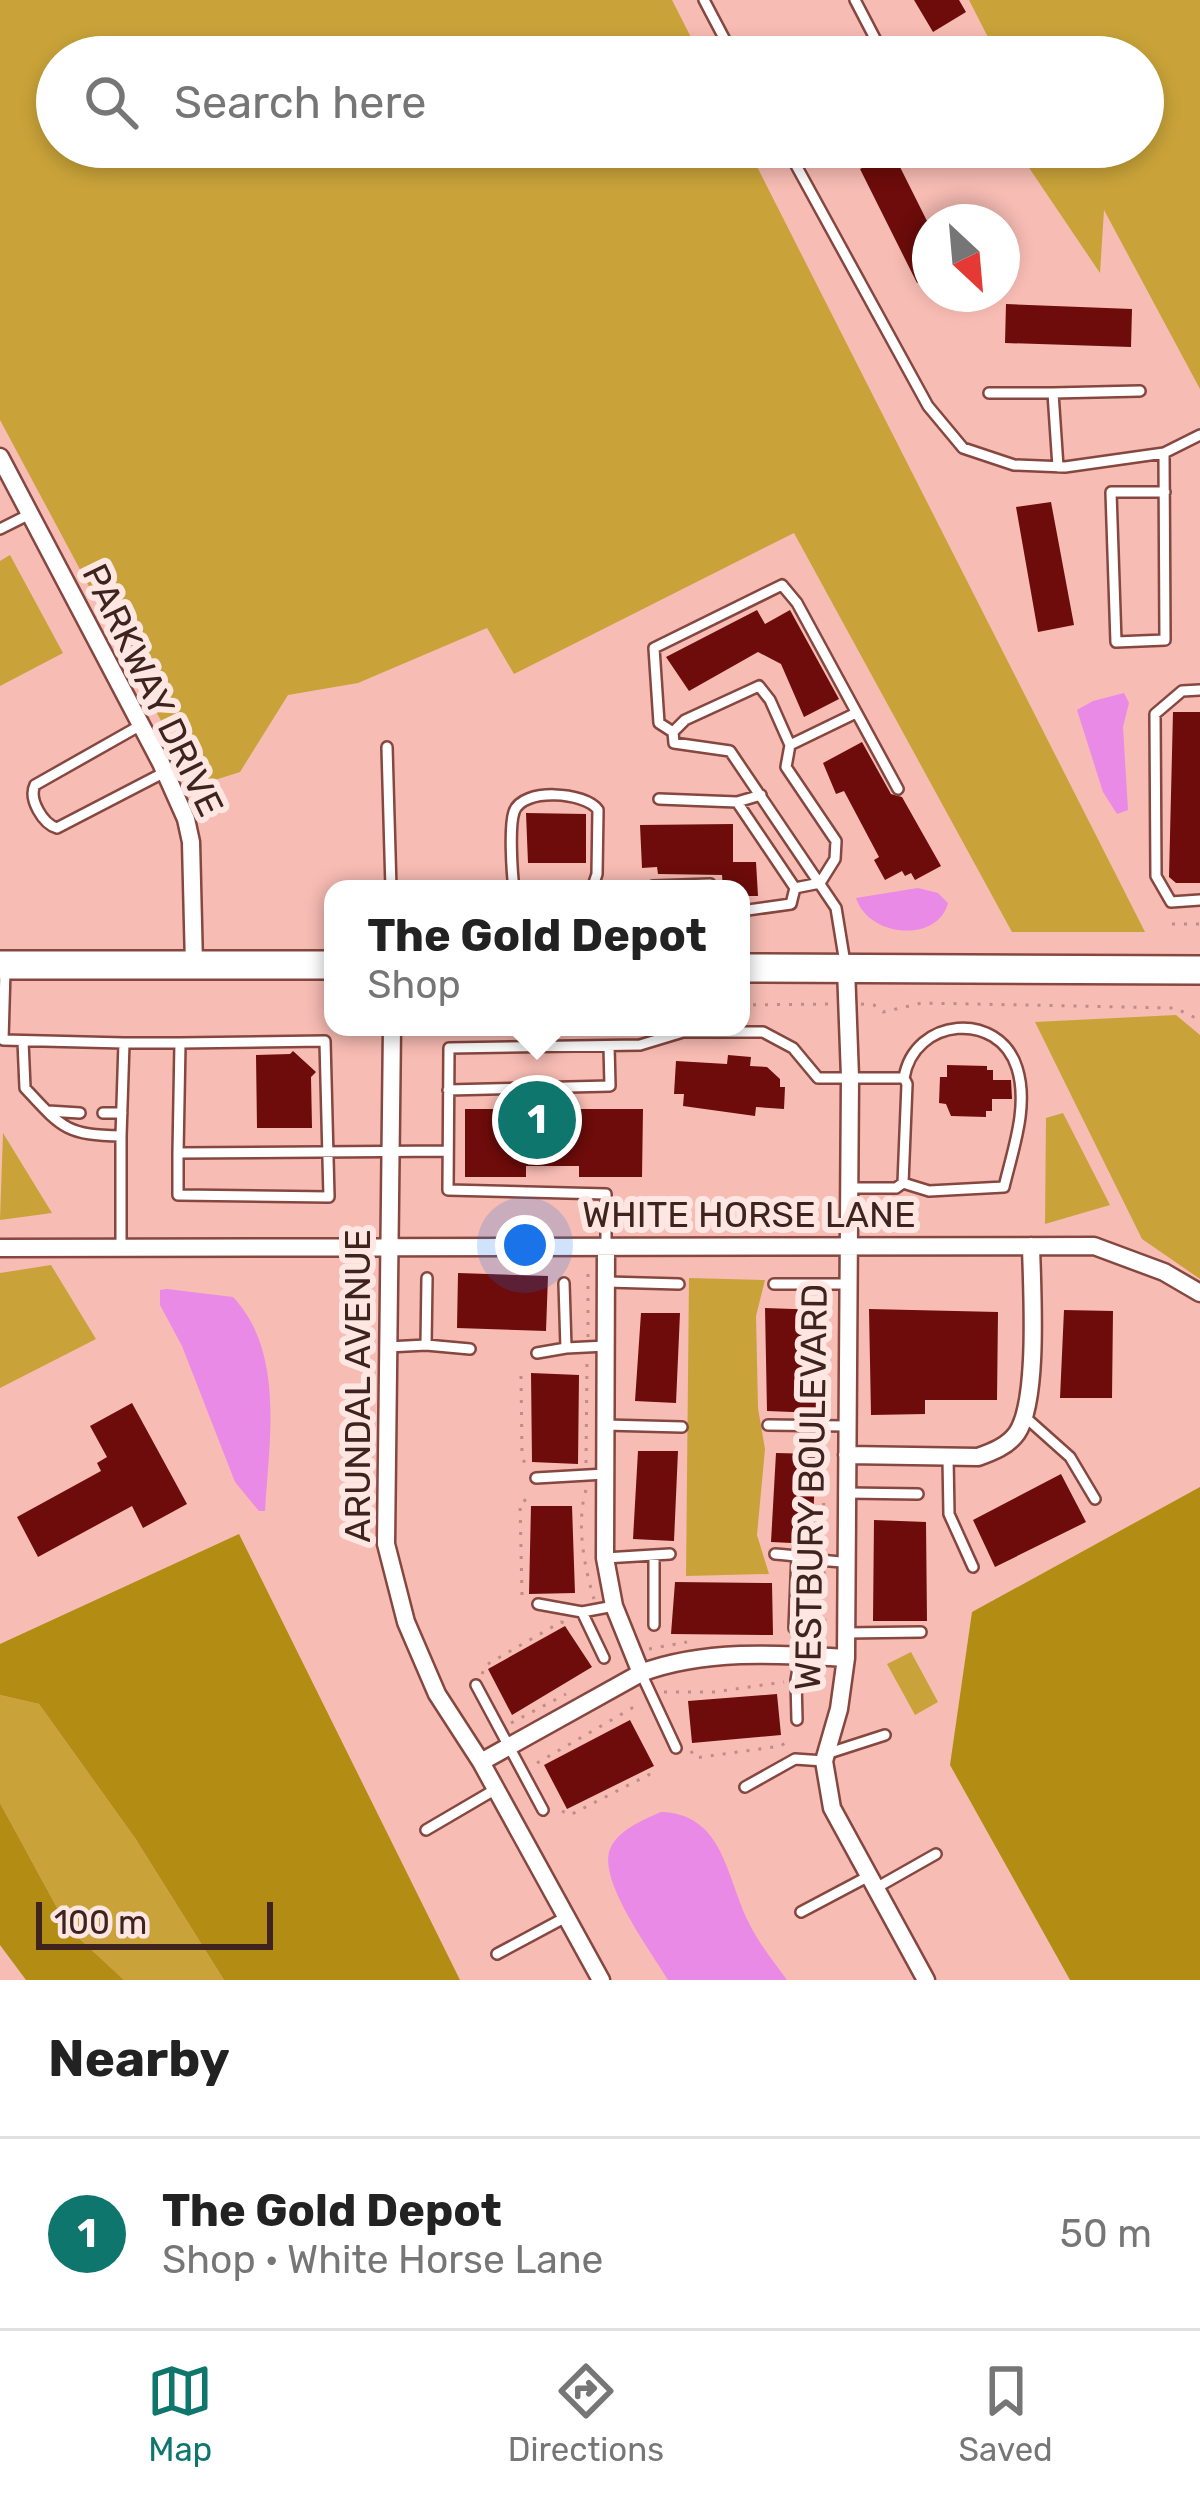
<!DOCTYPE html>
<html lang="en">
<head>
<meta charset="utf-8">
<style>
	:root { --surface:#fff; --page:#f2f2f2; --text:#222; --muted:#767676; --line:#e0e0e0; --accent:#0f766e }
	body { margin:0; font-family:Rubik,sans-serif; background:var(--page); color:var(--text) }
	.compass { position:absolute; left:912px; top:204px; width:108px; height:108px; border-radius:50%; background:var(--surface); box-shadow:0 6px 18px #0003; rotate:154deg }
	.scale { position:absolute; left:36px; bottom:30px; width:237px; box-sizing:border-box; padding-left:12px; border:6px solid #3f231f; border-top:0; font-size:33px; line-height:42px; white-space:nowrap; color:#3f231f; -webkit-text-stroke:9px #fee7e3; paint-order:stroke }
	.you { position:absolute; left:525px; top:1245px; width:42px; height:42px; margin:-30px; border:9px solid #fff; border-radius:50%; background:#1a73e8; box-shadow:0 0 0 18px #1a73e833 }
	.badge { display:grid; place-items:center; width:78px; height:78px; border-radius:50%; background:var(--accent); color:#fff; font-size:39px; font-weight:700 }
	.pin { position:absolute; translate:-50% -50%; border:6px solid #fff; box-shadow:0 3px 12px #0006 }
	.popup { position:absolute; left:324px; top:880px; width:426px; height:156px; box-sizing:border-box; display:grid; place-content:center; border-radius:24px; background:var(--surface); filter:drop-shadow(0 3px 9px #0005); font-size:39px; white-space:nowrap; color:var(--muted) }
	.popup b { font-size:45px; color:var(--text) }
	.popup::after { content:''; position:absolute; left:50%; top:100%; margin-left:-24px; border:24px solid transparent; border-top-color:var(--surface) }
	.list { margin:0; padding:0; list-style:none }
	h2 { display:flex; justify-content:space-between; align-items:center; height:156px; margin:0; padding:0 48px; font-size:51px }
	h2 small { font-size:39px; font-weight:400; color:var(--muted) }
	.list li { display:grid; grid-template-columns:78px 1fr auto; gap:36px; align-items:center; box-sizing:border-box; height:192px; padding:0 48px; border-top:3px solid var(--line) }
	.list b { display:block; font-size:45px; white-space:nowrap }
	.list p { margin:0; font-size:39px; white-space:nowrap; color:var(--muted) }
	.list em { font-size:39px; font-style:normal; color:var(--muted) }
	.icon { flex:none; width:66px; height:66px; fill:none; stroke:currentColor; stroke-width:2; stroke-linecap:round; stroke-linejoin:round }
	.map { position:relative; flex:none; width:1200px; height:1980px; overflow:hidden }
	.search { position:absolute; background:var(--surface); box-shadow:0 6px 18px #0003; left:36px; right:36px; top:36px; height:132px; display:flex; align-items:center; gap:30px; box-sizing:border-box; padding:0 42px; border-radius:66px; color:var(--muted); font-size:45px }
	.sheet { height:348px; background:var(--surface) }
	nav { display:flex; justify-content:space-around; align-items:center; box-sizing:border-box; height:168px; border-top:3px solid var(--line); background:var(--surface); font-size:33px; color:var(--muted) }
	nav a { display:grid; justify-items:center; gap:6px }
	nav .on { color:var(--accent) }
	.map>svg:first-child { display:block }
</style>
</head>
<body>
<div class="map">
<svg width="1200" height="1980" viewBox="0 0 1200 1980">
	<rect width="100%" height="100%" fill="#f7bcb3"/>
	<path fill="#c9a339" d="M0 0H672L701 57H57V147H747L1145 932H1012L794 533 514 674 487 628 358 683 288 695 240 772 196 786 0 420Z
		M969 0H1200V389L1104 210 1100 273 1015 147H1143V57H998Z
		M10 555 63 653 0 686V561Z
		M1176 1015 1200 1035V1279L1142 1239 1035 1022Z
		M1063 1113 1110 1205 1045 1224 1046 1118Z
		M3 1133 52 1213 0 1220Z
		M51 1265 96 1339 0 1388V1273Z
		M689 1278 765 1280 756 1316 758 1408 765 1449 757 1535 769 1574 686 1576Z
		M911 1652 938 1702 915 1715 887 1664Z
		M0 1695 39 1704 135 1838 224 1980H124L68 1928 0 1803Z"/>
	<path fill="#b28c13" d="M1200 1487V1980H1070L950 1765 972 1612Z
		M239 1534 460 1980H224L135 1838 39 1704 0 1695V1644Z
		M0 1803 68 1928 124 1980H26L0 1945Z"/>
	<path fill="#e98ae6" d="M1124 693 1129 703 1123 727 1128 810 1117 814 1103 792 1077 710 1093 701Z
		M918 888 938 893 948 903C938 943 869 938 856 898Z
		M167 1289 233 1297C285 1352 269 1441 265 1511H259L235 1482 182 1346 160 1305V1290Z
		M661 1812C724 1814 726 1877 749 1923 759 1944 774 1962 787 1980H668C651 1951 601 1885 609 1852 615 1831 643 1820 661 1812Z"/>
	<path fill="#6d0c0a" d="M914 0H959L966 12 933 32Z
		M893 153 930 227V277L917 283 860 169Z
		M1006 304 1132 309 1131 347 1005 343Z
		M1051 502 1074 625 1038 632 1016 507Z
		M757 610 765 624 790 610 839 699 804 717 781 664 758 652 689 691 666 657Z
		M1173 712H1200V883H1176L1169 877Z
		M862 742 891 794 902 797 941 866 915 880 911 873 905 876 902 871 885 880 874 860 879 857 844 791 836 794 823 763Z
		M526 813 586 814V863H528Z
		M733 824V862H756L758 896H741V889H723L722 875 658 874 657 867 642 868 640 825Z
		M293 1051 316 1072 311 1077 312 1128H257L256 1055 290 1054Z
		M728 1055 751 1057 750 1066 767 1067 780 1079V1087H785L784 1109 756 1107 755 1116 683 1106 684 1094H674L676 1061 727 1064Z
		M947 1065 987 1066V1070H993V1080H1011L1012 1099H992V1111H986V1117L951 1116 946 1104 939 1103 940 1077H947Z
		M465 1109H643L642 1177H579V1166H526V1177H465Z
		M458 1273 548 1276 546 1331 457 1328Z
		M765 1308 821 1310 818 1413 767 1411Z
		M869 1309 998 1312 997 1400H925V1414L871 1415Z
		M1064 1310 1113 1311 1112 1398H1060Z
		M641 1313H680L676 1403 635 1401Z
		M531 1373 579 1375 578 1464 532 1462Z
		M132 1403 187 1504 143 1528 132 1506 38 1557 17 1517 101 1471 97 1463 107 1457 90 1426Z
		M638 1451H678L674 1541 633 1539Z
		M776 1453 816 1454 812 1544 771 1542Z
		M1061 1474 1086 1522 995 1567 973 1520Z
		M531 1506H572L575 1593 529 1594Z
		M874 1520 926 1522 927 1621H873Z
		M675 1582 772 1583 773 1635 671 1634Z
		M565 1626 592 1667 512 1715 488 1669Z
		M777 1694 781 1735 692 1743 688 1701Z
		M630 1720 654 1766 567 1809 544 1765Z"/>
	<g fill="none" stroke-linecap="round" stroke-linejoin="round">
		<g stroke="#85473f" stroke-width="14">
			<path id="lane" d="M704 0 734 57
				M855 0 880 48
				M851 57 876 40
				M786 147 928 406 963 448 1014 465 1065 467 1164 453 1200 435
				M989 393H1053
				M1164 453 1165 640 1116 642 1111 492H1165
				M1058 467 1053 393 1140 391
				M0 529 30 514
				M1200 690 1182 691 1155 714 1156 876 1171 902 1200 900
				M141 725 35 785C28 799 43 824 57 828L165 772
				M673 732 659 723 654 648 782 585 797 603 898 789
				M790 745 856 713
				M387 747 391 889
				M659 799 737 802 761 795
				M737 802 795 888 820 883 835 859 836 841 786 767 790 745 770 700 759 686 685 720 673 732 674 743 730 751 836 908 845 963
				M514 889C512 873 509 827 514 812 522 787 586 792 598 810L597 874 592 889
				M653 889V886L710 884 712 889
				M741 911 791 904 795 888
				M5 970 3 1040 124 1043 121 1136C66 1135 62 1128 25 1088L23 1041
				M124 1043H180
				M448 1090 610 1086 609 1046
				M48 1111 80 1113
				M103 1113H122
				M121 1136V1246
				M178 1153V1195L329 1197 325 1041 180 1043 178 1153 448 1151
				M903 1183 929 1191 1004 1187C1013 1149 1029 1106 1017 1068 999 1010 914 1017 904 1078
				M606 1247V1194L448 1190 449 1048 640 1045 683 1032H763L793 1048 818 1078H904L907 1084 903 1183 896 1188H851
				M607 1282 679 1284
				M564 1283 566 1348 606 1346
				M774 1284H849
				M426 1345 470 1349
				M388 1347 426 1345 427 1278
				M537 1353 566 1348
				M1024 1416 1070 1457 1095 1499
				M605 1425 682 1427
				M768 1425 846 1426
				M948 1458 949 1514 973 1567
				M536 1478 605 1474
				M847 1493 918 1494
				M775 1554C800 1555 821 1562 846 1562
				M654 1555V1625
				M605 1558 670 1554
				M538 1604 582 1612
				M794 1628 797 1555
				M846 1633 921 1632
				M604 1658 582 1612 614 1606
				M641 1673 676 1748
				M476 1685 543 1810
				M797 1720 796 1680 800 1657
				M826 1754 885 1735
				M745 1787 795 1759 824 1761
				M426 1830 496 1789
				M876 1888 936 1854
				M801 1912 869 1876
				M497 1954 566 1917"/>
		</g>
		<g stroke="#85473f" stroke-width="21">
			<path id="street" d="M0 457 161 763 186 819 191 842 194 965
				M846 968 850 1077 846 1658 839 1709 824 1761 832 1808 926 1980
				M392 1027 386 1544 406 1622 437 1694 481 1762 601 1980
				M606 1247 605 1558 614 1606 641 1673
				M0 1248 1094 1246 1164 1272 1200 1293
				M847 1455 978 1457C992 1452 1008 1446 1017 1433 1039 1400 1032 1289 1031 1246
				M481 1762 641 1673C705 1649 779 1654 846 1658"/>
		</g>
		<g stroke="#85473f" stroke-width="32">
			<path id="primary" d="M0 965H333
				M741 968 1200 970"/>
		</g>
		<path stroke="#be8d85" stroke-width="3" stroke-dasharray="3 9" stroke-linecap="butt" d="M1172 924H1200
			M861 1004 874 1005 883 1012 922 1003 1175 1008 1200 1020
			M741 1005 828 1004
			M588 1337V1274
			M521 1376 522 1454 525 1465
			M823 1443 824 1549
			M586 1463 587 1358
			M586 1490C576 1523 584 1566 594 1599
			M522 1595 520 1503 529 1498
			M816 1640 825 1636 824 1571
			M649 1649 687 1642
			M482 1674 486 1665 561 1622 571 1625
			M664 1692H714L784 1682
			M511 1723 566 1694
			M691 1751 695 1758 781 1746 788 1740
			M537 1763 639 1704
			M562 1811 570 1815 656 1771"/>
		<use href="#lane" stroke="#fff" stroke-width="9"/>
		<use href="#street" stroke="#fff" stroke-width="16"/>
		<use href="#primary" stroke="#fff" stroke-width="27"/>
	</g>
	<g text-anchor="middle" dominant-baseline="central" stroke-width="12" stroke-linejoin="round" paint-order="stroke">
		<g font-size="36" fill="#3f231f" stroke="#fee7e3">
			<text transform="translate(153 690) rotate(64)">PARKWAY DRIVE</text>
			<text x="749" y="1214">WHITE HORSE LANE</text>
			<text transform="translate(357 1386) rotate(-90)">ARUNDAL AVENUE</text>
			<text transform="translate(811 1487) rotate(-89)">WESTBURY BOULEVARD</text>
		</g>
	</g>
</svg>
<svg class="compass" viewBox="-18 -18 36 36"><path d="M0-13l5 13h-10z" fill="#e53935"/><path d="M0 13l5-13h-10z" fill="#767676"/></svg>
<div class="scale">100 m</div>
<div class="you"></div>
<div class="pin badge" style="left:537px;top:1120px">1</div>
<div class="popup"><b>The Gold Depot</b>Shop</div>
<div class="search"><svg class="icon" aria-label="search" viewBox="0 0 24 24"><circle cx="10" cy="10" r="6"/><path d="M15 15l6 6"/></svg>Search here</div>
</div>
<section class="sheet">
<h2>Nearby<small></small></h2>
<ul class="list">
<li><span class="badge">1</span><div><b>The Gold Depot</b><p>Shop · White Horse Lane</p></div><em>50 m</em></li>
</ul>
</section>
<nav>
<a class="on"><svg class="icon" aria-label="map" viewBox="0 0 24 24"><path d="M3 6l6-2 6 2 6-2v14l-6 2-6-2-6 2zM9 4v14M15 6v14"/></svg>Map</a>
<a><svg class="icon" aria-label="directions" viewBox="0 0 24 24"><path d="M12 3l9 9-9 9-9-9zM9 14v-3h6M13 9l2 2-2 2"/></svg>Directions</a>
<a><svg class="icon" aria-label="saved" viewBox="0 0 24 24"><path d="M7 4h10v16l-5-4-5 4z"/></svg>Saved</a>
</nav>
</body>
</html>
